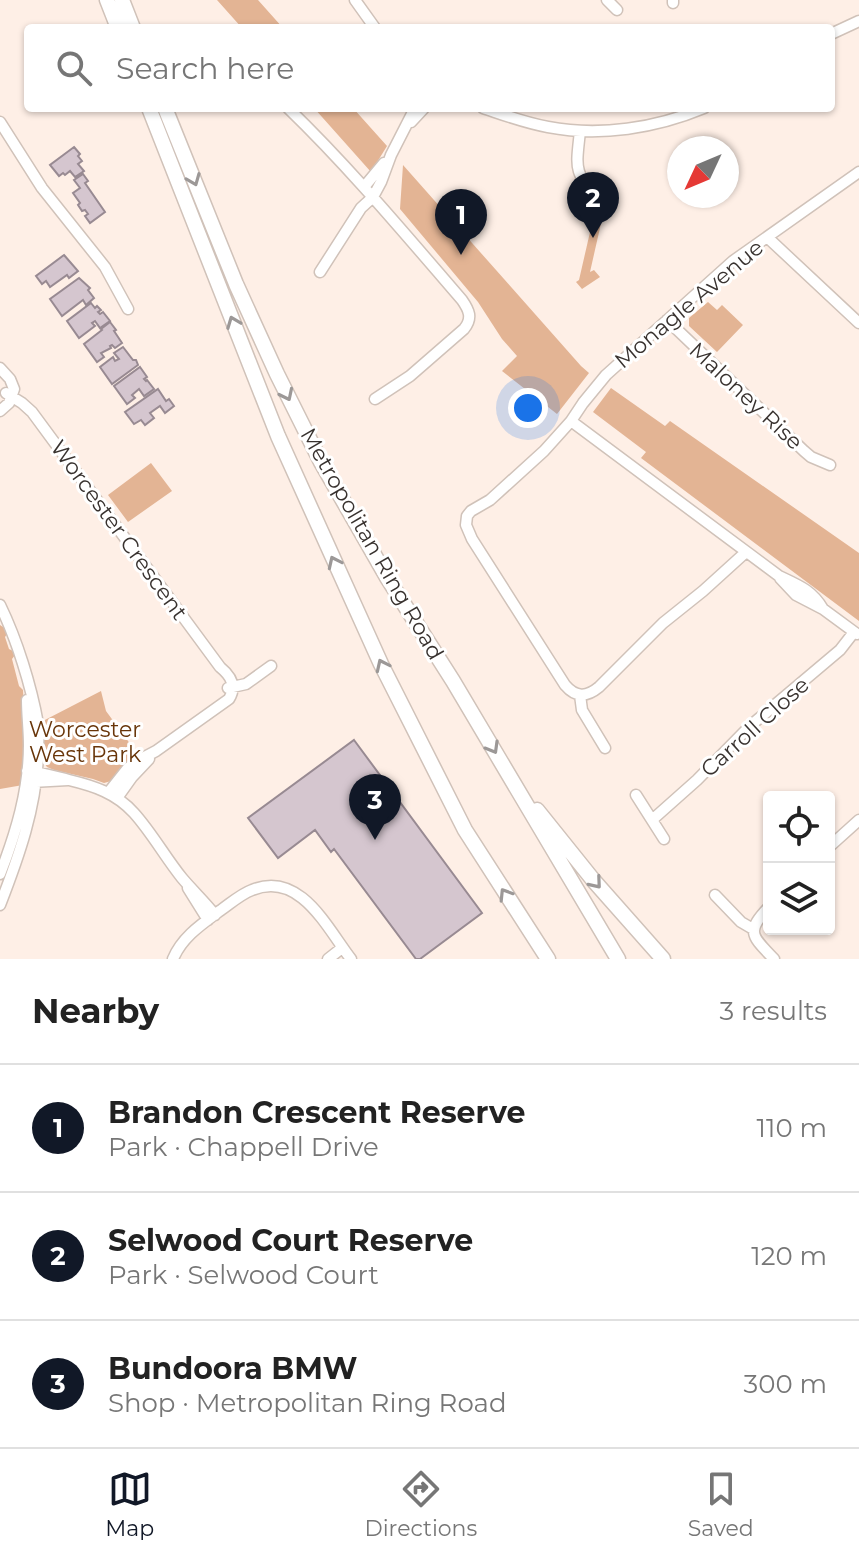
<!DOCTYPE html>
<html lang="en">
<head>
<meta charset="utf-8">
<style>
	:root { --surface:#fff; --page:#f6f6f6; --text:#222; --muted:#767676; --line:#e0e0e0; --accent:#111827 }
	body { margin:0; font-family:Montserrat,sans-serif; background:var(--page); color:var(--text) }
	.controls { position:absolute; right:24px; bottom:24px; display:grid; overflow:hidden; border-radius:8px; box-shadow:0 2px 6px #0004 }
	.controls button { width:72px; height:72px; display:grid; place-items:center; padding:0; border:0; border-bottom:2px solid var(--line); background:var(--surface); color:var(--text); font:40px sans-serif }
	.compass { position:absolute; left:667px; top:136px; width:72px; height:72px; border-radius:50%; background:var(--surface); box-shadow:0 2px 6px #0004; rotate:226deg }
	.you { position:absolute; left:528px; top:408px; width:28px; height:28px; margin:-20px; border:6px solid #fff; border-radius:50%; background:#1a73e8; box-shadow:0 0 0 12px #1a73e833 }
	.badge { display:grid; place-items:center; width:52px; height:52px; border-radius:50%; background:var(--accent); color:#fff; font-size:26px; font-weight:700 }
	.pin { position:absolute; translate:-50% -66px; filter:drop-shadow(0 2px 4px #0008) }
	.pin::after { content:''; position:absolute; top:42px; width:28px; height:24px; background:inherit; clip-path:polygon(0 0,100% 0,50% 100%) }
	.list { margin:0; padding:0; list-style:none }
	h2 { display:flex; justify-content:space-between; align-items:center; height:104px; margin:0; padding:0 32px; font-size:34px }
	h2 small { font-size:26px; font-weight:400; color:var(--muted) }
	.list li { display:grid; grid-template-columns:52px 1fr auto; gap:24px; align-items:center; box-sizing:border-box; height:128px; padding:0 32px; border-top:2px solid var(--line) }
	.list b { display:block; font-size:30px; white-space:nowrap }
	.list p { margin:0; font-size:26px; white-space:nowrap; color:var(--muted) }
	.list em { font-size:26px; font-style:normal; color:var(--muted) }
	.icon { flex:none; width:44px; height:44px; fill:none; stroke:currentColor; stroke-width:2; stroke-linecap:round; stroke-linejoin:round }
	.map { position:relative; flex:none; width:859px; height:959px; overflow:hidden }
	.search { position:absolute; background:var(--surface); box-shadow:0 2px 6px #0004; left:24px; right:24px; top:24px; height:88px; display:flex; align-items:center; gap:20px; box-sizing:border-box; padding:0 28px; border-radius:8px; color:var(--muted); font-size:30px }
	.sheet { height:488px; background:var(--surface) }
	nav { display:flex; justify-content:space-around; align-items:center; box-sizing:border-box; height:112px; border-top:2px solid var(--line); background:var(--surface); font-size:22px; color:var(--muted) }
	nav a { display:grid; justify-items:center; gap:4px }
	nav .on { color:var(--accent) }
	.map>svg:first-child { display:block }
</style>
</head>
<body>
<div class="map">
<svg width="859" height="959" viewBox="0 0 859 959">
	<rect width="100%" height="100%" fill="#feefe6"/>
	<path fill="#e3b494" d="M217 0H258L283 28H242Z
		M314 108H353L387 146 371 172Z
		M403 165 581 366 589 373 557 414 502 371 517 356 502 339 478 302 400 209Z
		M593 219H602L590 272 594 270 600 277 582 289 576 282 579 280Z
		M708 302 717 310 722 305 743 325 717 352 689 326V318Z
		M611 388 665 426 670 421 859 553V621L641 458 646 452 593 412Z
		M151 463 172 491 128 522 108 495Z
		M0 625 6 629 7 634 5 637 9 649 13 651 15 655 12 659 19 686 23 690 26 745 23 785 0 789Z
		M101 691 106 711 139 756 115 780 104 783 93 779 54 770 47 767 42 760 41 722Z"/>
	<path fill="#d5c6cf" stroke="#988a92" stroke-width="2" d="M74 147 80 154 78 156 82 161 78 164 84 171 75 177 70 171 65 175 63 173 59 176 50 165Z
		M83 174 88 181 85 183 105 212 90 223 85 216 88 214 85 210 82 211 78 205 80 203 73 193 80 188 74 180Z
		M64 255 78 271 69 278 67 275 50 287 46 281 42 284 36 276Z
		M79 278 90 288 88 290 94 298 86 305 83 300 62 316 50 299Z
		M91 303 95 308 97 306 101 310 98 312 100 314 103 312 110 321 100 328 95 321 92 323 95 326 79 338 67 321Z
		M110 322 116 330 114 331 122 343 115 348 112 345 110 346 111 348 101 353 104 357 97 362 84 344 102 330 101 329Z
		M123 347 133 360H136L138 365 112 384 100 367 113 357 115 361 119 359 114 353Z
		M140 367 147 377 144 379 146 381 147 380 154 389 144 396 139 389 132 395 135 398 127 404 114 386Z
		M158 389 166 401 169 399 174 406 165 413 160 406 150 413 154 418 145 425 141 420 134 424 125 412Z
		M354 740 482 913 420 959H416L334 849 331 852 315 830 278 858 248 818Z"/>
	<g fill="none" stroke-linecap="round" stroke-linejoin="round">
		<g stroke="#d0c2b9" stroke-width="13">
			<path id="minor" d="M355 0 375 28
				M607 0 617 10
				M673 3V0
				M831 34 859 21
				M288 108C350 168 405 234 462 300 469 310 473 318 464 329L410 376 375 399
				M483 108C504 115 525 123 548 127 600 137 656 128 704 108
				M0 122 42 188 105 267 128 309
				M411 122 424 108
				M580 131C576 169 573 172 600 200
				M364 187 384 163
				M591 208 608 193
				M767 237 859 323
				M320 272 361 208 373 197 381 182 391 155 415 108
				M667 320 804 451 811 457 830 465
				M0 368 10 379 14 389 9 403 0 411
				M6 393 22 403 32 412 220 667C231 676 237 686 229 699L156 751 137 761 127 769 108 793
				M571 421 779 576C798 585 812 590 823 609
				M746 552 703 591 663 623 599 687C587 697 576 698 565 685L472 539 466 525 467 516 471 511 490 500 544 451 571 421 583 403 606 375 733 261 859 172
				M780 578 796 595 823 609 857 634
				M0 605C17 640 31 685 38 724 39 733 38 745 38 755 36 808 19 856 0 905
				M228 688 246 684 271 666
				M580 695 582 710 605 748
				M27 771C44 773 53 776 69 780 94 786 116 793 134 813 152 833 165 857 182 878 193 891 205 902 215 915
				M32 782 68 780
				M636 795 664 839
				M117 798 132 777 149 759
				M652 820 697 780 750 726 840 650 854 632
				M829 847 859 820
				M0 874C16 833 29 790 29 745 29 730 27 715 27 700
				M188 888 208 920
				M715 895 741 922 753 929
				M769 907C745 932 752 936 774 959
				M173 959C182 937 202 924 221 910 231 903 241 894 252 890 300 870 327 928 351 959
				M328 959 342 948"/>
		</g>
		<g stroke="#d0c2b9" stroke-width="17">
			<path id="highway" d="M107 0 118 28
				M122 0 133 28
				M149 108 278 436 381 664 465 830 548 959
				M165 108 236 284 277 374 321 462 388 579 453 681 618 959
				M537 810 594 881 663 959"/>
		</g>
		<use href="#minor" stroke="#fff" stroke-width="10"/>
		<use href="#highway" stroke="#fff" stroke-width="14"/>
	</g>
	<defs><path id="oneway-chevron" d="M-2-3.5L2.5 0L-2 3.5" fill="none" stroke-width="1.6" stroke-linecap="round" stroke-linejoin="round" transform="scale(2)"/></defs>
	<g stroke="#9c9897">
		<use href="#oneway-chevron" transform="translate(194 180) rotate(68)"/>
		<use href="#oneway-chevron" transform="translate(233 322) rotate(-111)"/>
		<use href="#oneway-chevron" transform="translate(287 395) rotate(64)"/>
		<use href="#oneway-chevron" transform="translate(334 562) rotate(-115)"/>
		<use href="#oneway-chevron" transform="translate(382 665) rotate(-115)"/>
		<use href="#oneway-chevron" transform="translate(493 748) rotate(60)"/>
		<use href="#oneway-chevron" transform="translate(596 883) rotate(50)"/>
		<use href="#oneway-chevron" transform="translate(505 894) rotate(-122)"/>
	</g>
	<g text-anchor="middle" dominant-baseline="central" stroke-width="6" stroke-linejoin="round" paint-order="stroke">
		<g font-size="22" fill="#38322f" stroke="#fff">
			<text transform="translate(689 304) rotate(-40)">Monagle Avenue</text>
			<text transform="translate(746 396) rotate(43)">Maloney Rise</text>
			<text transform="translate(119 530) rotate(54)">Worcester Crescent</text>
			<text transform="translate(372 544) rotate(60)">Metropolitan Ring Road</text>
			<text transform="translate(755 727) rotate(-42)">Carroll Close</text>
		</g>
		<g font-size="22" fill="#683509" stroke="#fff">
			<text x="85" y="729">Worcester<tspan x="85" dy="25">West Park</tspan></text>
		</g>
	</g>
</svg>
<div class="controls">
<button><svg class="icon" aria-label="locate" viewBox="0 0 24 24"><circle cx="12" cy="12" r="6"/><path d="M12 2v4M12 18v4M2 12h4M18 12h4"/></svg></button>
<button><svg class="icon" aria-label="layers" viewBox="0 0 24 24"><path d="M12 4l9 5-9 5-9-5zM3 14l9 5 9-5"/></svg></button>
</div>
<svg class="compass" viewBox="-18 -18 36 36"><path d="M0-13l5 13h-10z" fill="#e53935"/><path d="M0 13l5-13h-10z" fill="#767676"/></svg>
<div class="you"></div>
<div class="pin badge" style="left:461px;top:255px">1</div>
<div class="pin badge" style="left:593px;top:238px">2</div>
<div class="pin badge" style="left:375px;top:840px">3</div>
<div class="search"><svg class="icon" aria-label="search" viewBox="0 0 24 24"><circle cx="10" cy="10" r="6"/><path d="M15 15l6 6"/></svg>Search here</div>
</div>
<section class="sheet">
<h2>Nearby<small>3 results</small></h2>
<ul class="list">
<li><span class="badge">1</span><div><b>Brandon Crescent Reserve</b><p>Park · Chappell Drive</p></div><em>110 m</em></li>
<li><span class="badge">2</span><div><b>Selwood Court Reserve</b><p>Park · Selwood Court</p></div><em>120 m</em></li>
<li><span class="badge">3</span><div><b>Bundoora BMW</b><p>Shop · Metropolitan Ring Road</p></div><em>300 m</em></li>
</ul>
</section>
<nav>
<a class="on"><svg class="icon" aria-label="map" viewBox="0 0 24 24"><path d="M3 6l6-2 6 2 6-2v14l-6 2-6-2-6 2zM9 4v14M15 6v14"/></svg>Map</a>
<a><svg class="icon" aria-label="directions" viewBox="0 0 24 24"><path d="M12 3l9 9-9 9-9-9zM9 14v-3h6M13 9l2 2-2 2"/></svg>Directions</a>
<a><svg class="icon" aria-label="saved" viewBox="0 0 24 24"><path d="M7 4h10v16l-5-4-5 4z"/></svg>Saved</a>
</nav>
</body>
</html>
